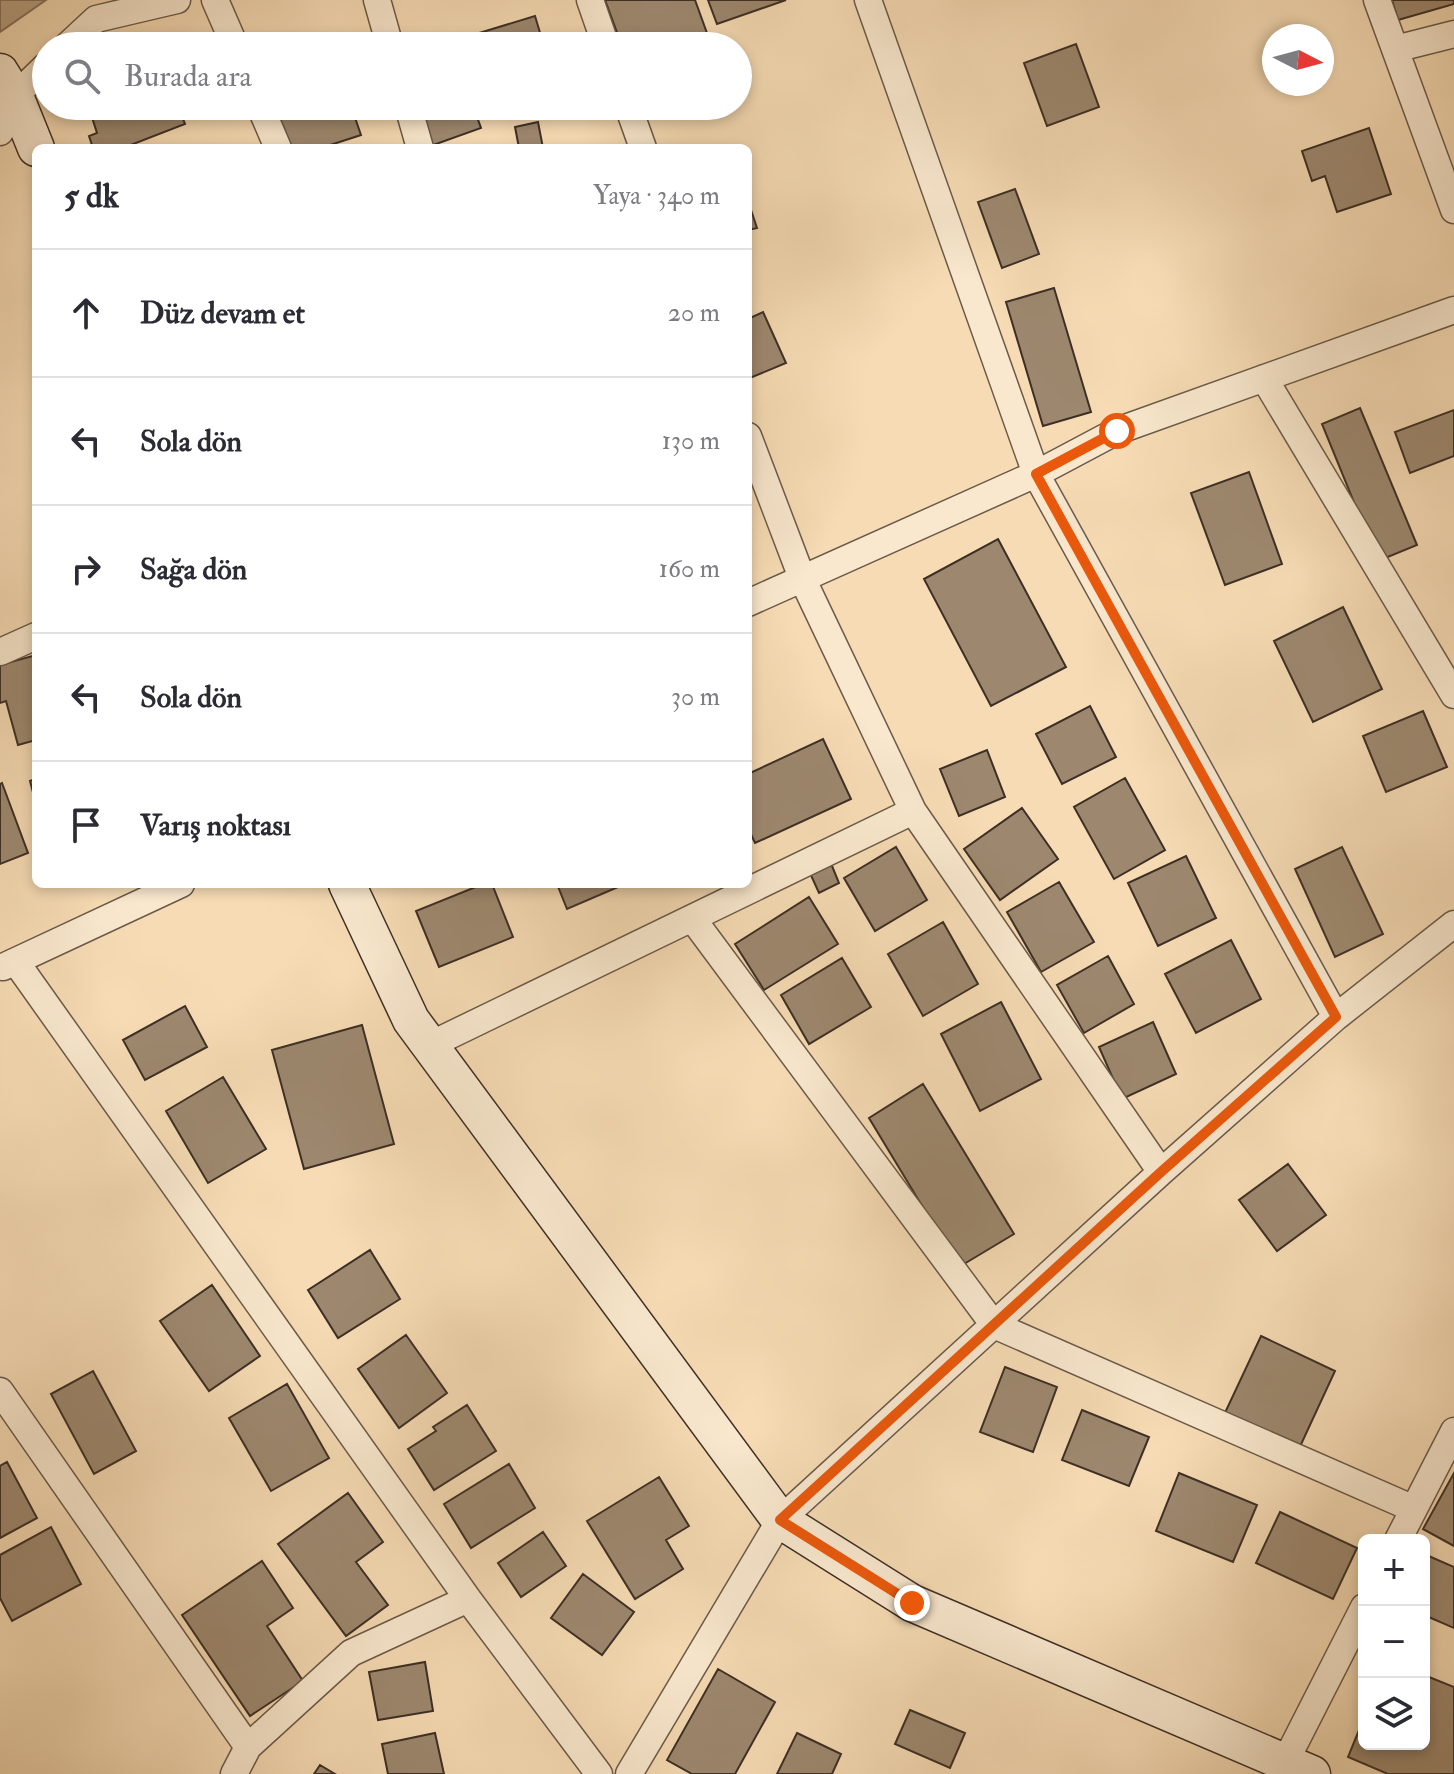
<!DOCTYPE html>
<html lang="tr">
<head>
<meta charset="utf-8">
<style>
	:root { --surface:#fff; --page:#f7f7f7; --text:#2b2b33; --muted:#7c7c81; --line:#e1e1e2 }
	body { margin:0; font-family:"IM FELL Double Pica",serif; background:var(--page); color:var(--text) }
	.controls { position:absolute; right:24px; bottom:24px; display:grid; overflow:hidden; border-radius:12px; box-shadow:0 4px 12px #0003 }
	.controls button { width:72px; height:72px; display:grid; place-items:center; padding:0; border:0; border-bottom:2px solid var(--line); background:var(--surface); color:var(--text); font:40px sans-serif }
	.compass { position:absolute; left:1262px; top:24px; width:72px; height:72px; border-radius:50%; background:var(--surface); box-shadow:0 4px 12px #0003; rotate:96deg }
	.stop { position:absolute; width:24px; height:24px; margin:-18px; border:6px solid #ea580c; border-radius:50%; background:#fff }
	.stop.end { background:#ea580c; border-color:#fff; box-shadow:0 2px 8px #0008 }
	.list { margin:0; padding:0; list-style:none }
	h2 { display:flex; justify-content:space-between; align-items:center; height:104px; margin:0; padding:0 32px; font-size:34px }
	h2 small { font-size:26px; font-weight:400; color:var(--muted) }
	.list li { display:grid; grid-template-columns:52px 1fr auto; gap:24px; align-items:center; box-sizing:border-box; height:128px; padding:0 32px; border-top:2px solid var(--line) }
	.list b { display:block; font-size:30px; white-space:nowrap }
	.list em { font-size:26px; font-style:normal; color:var(--muted) }
	.icon { flex:none; width:44px; height:44px; fill:none; stroke:currentColor; stroke-width:2; stroke-linecap:round; stroke-linejoin:round }
	.map { position:relative; flex:none; width:1454px; height:1774px; overflow:hidden }
	.search { position:absolute; background:var(--surface); box-shadow:0 4px 12px #0003; left:32px; top:32px; width:720px; height:88px; display:flex; align-items:center; gap:20px; box-sizing:border-box; padding:0 28px; border-radius:44px; color:var(--muted); font-size:30px }
	.panel { position:absolute; background:var(--surface); box-shadow:0 4px 12px #0003; left:32px; top:144px; width:720px; height:744px; border-radius:12px }
	.map>svg:first-child { display:block }
</style>
</head>
<body>
<div class="map">
<svg width="1454" height="1774" viewBox="0 0 1454 1774">
	<rect width="100%" height="100%" fill="#f6dbb4"/>
	<filter id="stains"><feTurbulence type="fractalNoise" baseFrequency=".0025" numOctaves="4"/><feColorMatrix values="0 0 0 0 .2 0 0 0 0 .09 0 0 0 0 .02 0 0 0 .5 -.17"/></filter>
	<radialGradient id="worn" r=".72"><stop offset=".6" stop-color="#630" stop-opacity="0"/><stop offset="1" stop-color="#630" stop-opacity=".3"/></radialGradient>
	<path fill="#b7a183" stroke="#86735d" stroke-width="2" d="M0 0H46L0 32Z"/>
	<path fill="#9d886f" stroke="#3d2f25" stroke-width="2" d="M605 0H695L708 36 681 46H622Z
		M708 0H786L717 24Z
		M1392 0H1454V4L1398 20Z
		M535 16 544 46H479L476 34Z
		M448 36 452 46H422Z
		M1076 44 1099 107 1047 126 1024 63Z
		M104 106H178L185 124 123 148H93L89 136 97 133 90 111Z
		M291 106H351L361 135 321 148H288L276 111Z
		M410 106H473L481 128 425 148Z
		M538 122 543 148H519L515 127Z
		M1369 128 1391 194 1337 212 1325 176 1312 181 1302 151Z
		M1015 189 1039 254 1002 268 978 202Z
		M748 201 757 228 748 230Z
		M1054 288 1091 412 1043 426 1006 302Z
		M763 312 786 363 750 378 748 373V319Z
		M1360 408 1417 545 1378 561 1322 424Z
		M1454 410V456L1410 473 1395 432Z
		M1249 472 1282 564 1225 585 1191 493Z
		M998 539 1066 667 991 706 924 579Z
		M1343 607 1382 689 1313 722 1274 641Z
		M36 655V740L18 745 6 701 0 703V665Z
		M1090 706 1116 757 1062 784 1036 734Z
		M1423 711 1447 767 1386 792 1363 736Z
		M823 739 851 799 755 843 748 828V774Z
		M987 750 1005 797 959 816 940 769Z
		M1125 778 1165 850 1114 879 1074 807Z
		M36 779V804L30 781Z
		M2 783 28 853 0 864V784Z
		M1022 808 1058 859 1000 900 964 849Z
		M896 847 927 900 875 931 844 878Z
		M1342 847 1383 934 1335 957 1295 869Z
		M1186 856 1216 918 1158 946 1128 883Z
		M830 861 839 883 819 893 809 871Z
		M1059 882 1094 942 1041 972 1007 912Z
		M483 884H492L513 937 439 967 416 911Z
		M557 884H625L567 909Z
		M809 897 838 944 764 990 735 944Z
		M943 922 978 984 923 1016 888 954Z
		M1231 940 1261 999 1196 1033 1165 974Z
		M1108 956 1134 1004 1084 1033 1057 985Z
		M842 958 871 1007 809 1044 781 995Z
		M1001 1002 1041 1079 980 1111 941 1034Z
		M185 1006 207 1047 145 1080 123 1040Z
		M1153 1022 1176 1074 1122 1099 1099 1047Z
		M362 1025 394 1144 304 1169 272 1050Z
		M223 1077 266 1149 208 1183 166 1111Z
		M923 1084 1014 1234 959 1267 869 1118Z
		M1288 1164 1326 1215 1277 1251 1239 1200Z
		M370 1250 400 1299 338 1338 308 1290Z
		M212 1285 260 1356 209 1391 160 1321Z
		M406 1335 447 1393 399 1428 358 1369Z
		M1261 1336 1335 1371 1298 1451 1223 1417Z
		M1005 1367 1057 1387 1033 1452 980 1432Z
		M93 1371 136 1451 94 1474 51 1394Z
		M287 1384 329 1458 271 1491 229 1418Z
		M467 1405 496 1451 434 1490 408 1449 436 1431 433 1427Z
		M1082 1410 1149 1437 1129 1486 1062 1460Z
		M7 1462 37 1518 0 1538V1466Z
		M509 1464 535 1508 471 1548 444 1504Z
		M1179 1473 1257 1505 1233 1562 1156 1531Z
		M1454 1473V1546L1423 1529Z
		M659 1477 689 1526 666 1540 683 1569 635 1599 587 1521Z
		M348 1493 383 1542 356 1562 388 1605 346 1636 278 1544Z
		M1280 1512 1357 1548 1333 1599 1256 1563Z
		M51 1527 81 1584 12 1621 0 1598V1555Z
		M543 1532 566 1566 521 1597 498 1563Z
		M1424 1554 1454 1567V1628L1424 1615Z
		M262 1561 293 1608 267 1626 303 1681 250 1716 182 1615Z
		M583 1574 634 1612 602 1655 551 1618Z
		M425 1662 433 1711 378 1720 369 1672Z
		M718 1669 775 1702 735 1774H692L667 1760Z
		M1424 1675 1454 1687V1774H1388L1348 1757 1364 1718V1744H1424Z
		M910 1710 965 1733 950 1768 895 1744Z
		M435 1733 444 1774H388L382 1744Z
		M797 1733 841 1754 832 1774H777Z
		M320 1765 335 1774H314Z"/>
	<g fill="none" stroke-linecap="round" stroke-linejoin="round">
		<g stroke="#6b5a49" stroke-width="29">
			<path id="street" d="M215 0 235 46
				M377 0 390 46
				M590 0 606 46
				M868 0 1036 474 1336 1017
				M1377 0 1454 210
				M67 46 96 19 177 0
				M1395 49 1454 34
				M260 106 278 148
				M408 106 420 148
				M628 106 643 148
				M0 132 7 120 15 96 46 66
				M1264 378 1454 695
				M748 436 802 578 913 811 1161 1172
				M748 603 1036 474 1117 431 1454 310
				M0 652 36 636
				M692 918 994 1325 1414 1509
				M16 962 468 1599 599 1774
				M3 967 181 884
				M430 1045 913 811
				M0 1391 248 1747
				M1398 1540 1454 1431
				M234 1774 248 1747 351 1653 468 1599
				M629 1774 780 1520 1161 1172 1336 1017 1454 924
				M1279 1774 1364 1607"/>
		</g>
		<g stroke="#3d2f25" stroke-width="39">
			<path id="secondary" d="M0 72 15 96 36 148
				M347 884 411 1020 780 1520 912 1603 1312 1774"/>
		</g>
		<use href="#street" stroke="#f9e8ce" stroke-width="26"/>
		<use href="#secondary" stroke="#f9e8ce" stroke-width="36"/>
	</g>
	<g fill="none" stroke-linecap="round" stroke-linejoin="round">
		<path stroke="#ea580c" stroke-width="10" d="M912 1603 780 1520 1161 1172 1336 1017 1036 474 1117 431"/>
	</g>
	<rect width="100%" height="100%" filter="url(#stains)"/>
	<rect width="100%" height="100%" fill="url(#worn)"/>
</svg>
<div class="controls">
<button>+</button>
<button>−</button>
<button><svg class="icon" aria-label="layers" viewBox="0 0 24 24"><path d="M12 4l9 5-9 5-9-5zM3 14l9 5 9-5"/></svg></button>
</div>
<svg class="compass" viewBox="-18 -18 36 36"><path d="M0-13l5 13h-10z" fill="#e53935"/><path d="M0 13l5-13h-10z" fill="#7c7c81"/></svg>
<div class="stop" style="left:1117px;top:431px"></div>
<div class="stop end" style="left:912px;top:1603px"></div>
<div class="search"><svg class="icon" aria-label="search" viewBox="0 0 24 24"><circle cx="10" cy="10" r="6"/><path d="M15 15l6 6"/></svg>Burada ara</div>
<section class="panel">
<h2>5 dk<small>Yaya · 340 m</small></h2>
<ul class="list">
<li><svg class="icon" aria-label="ahead" viewBox="0 0 24 24"><path d="M12 20V5M6 11l6-6 6 6"/></svg><div><b>Düz devam et</b></div><em>20 m</em></li>
<li><svg class="icon" aria-label="left" viewBox="0 0 24 24"><path d="M17 20v-9H6M10 6l-5 5 5 5"/></svg><div><b>Sola dön</b></div><em>130 m</em></li>
<li><svg class="icon" aria-label="right" viewBox="0 0 24 24"><path d="M7 20v-9h11M14 6l5 5-5 5"/></svg><div><b>Sağa dön</b></div><em>160 m</em></li>
<li><svg class="icon" aria-label="left" viewBox="0 0 24 24"><path d="M17 20v-9H6M10 6l-5 5 5 5"/></svg><div><b>Sola dön</b></div><em>30 m</em></li>
<li><svg class="icon" aria-label="arrive" viewBox="0 0 24 24"><path d="M6 21V4h12l-3 4 3 4H6"/></svg><div><b>Varış noktası</b></div></li>
</ul>
</section>
</div>
</body>
</html>
